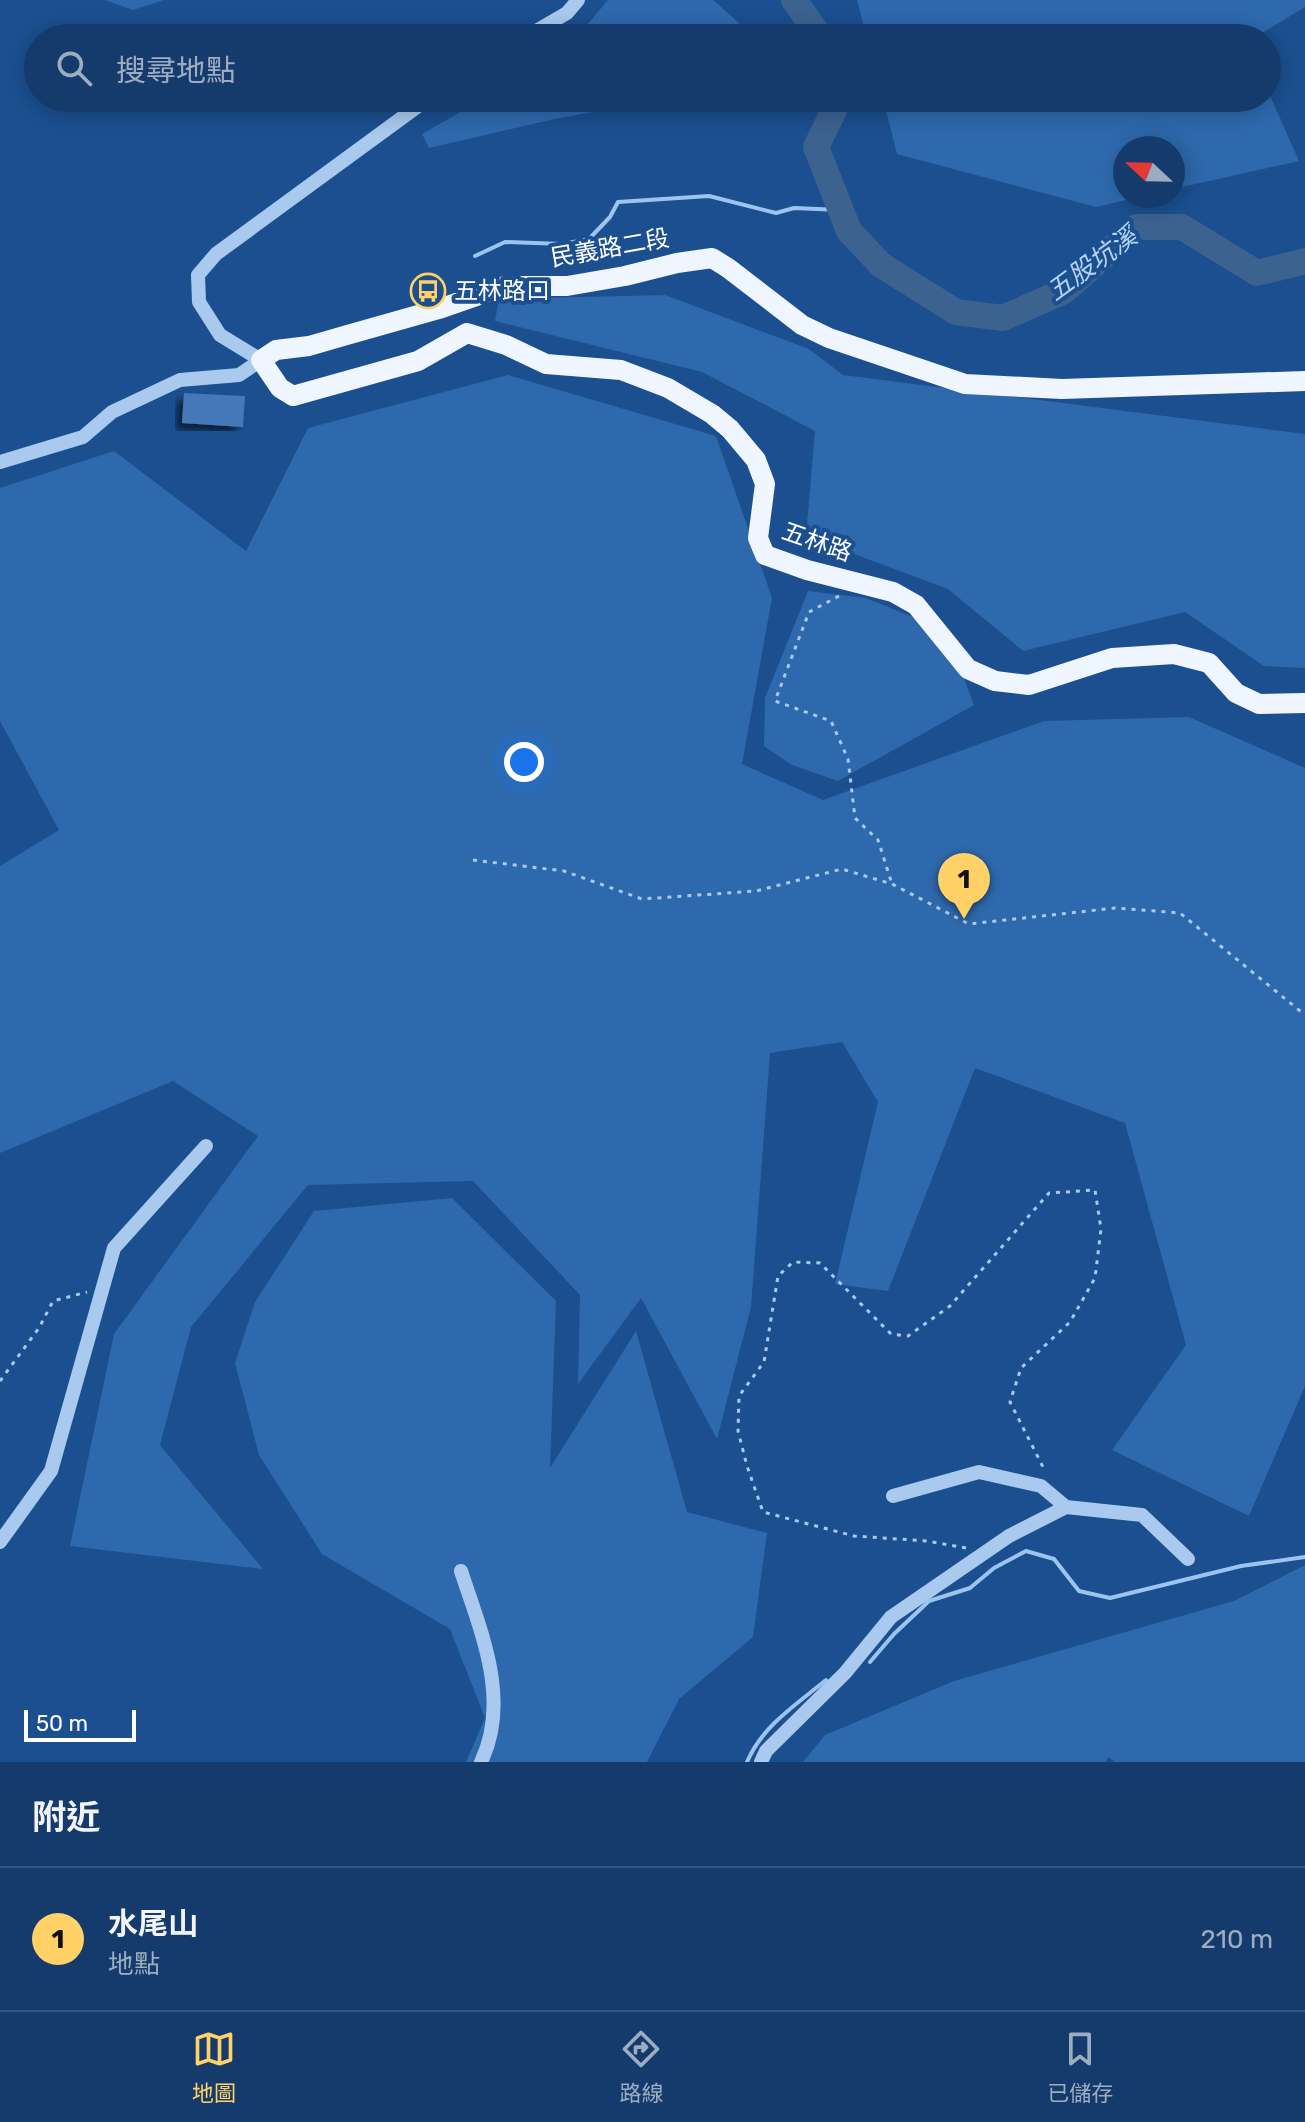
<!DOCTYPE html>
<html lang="zh-TW">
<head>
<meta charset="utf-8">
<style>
	:root { --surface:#143b6b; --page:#214673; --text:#f1f3f6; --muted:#9dadc1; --line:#33557e; --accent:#ffd166 }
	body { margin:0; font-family:Rubik,"Noto Sans TC",sans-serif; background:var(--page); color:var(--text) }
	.compass { position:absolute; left:1113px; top:136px; width:72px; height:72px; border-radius:50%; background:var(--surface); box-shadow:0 4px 20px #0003; rotate:292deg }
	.scale { position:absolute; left:24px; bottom:20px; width:112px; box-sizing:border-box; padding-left:8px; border:4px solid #fff; border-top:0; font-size:22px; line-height:28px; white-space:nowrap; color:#fff; -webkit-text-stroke:6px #1b4f8f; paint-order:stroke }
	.you { position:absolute; left:524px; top:762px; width:28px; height:28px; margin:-20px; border:6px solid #fff; border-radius:50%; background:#1a73e8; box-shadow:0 0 0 12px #1a73e833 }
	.badge { display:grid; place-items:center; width:52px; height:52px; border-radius:50%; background:var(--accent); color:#111; font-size:26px; font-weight:700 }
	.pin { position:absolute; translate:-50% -66px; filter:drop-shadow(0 2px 4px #0008) }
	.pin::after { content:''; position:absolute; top:42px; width:28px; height:24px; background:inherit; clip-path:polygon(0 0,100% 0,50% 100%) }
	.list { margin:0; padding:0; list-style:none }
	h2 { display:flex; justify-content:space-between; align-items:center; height:104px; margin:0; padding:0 32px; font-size:34px }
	h2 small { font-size:26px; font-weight:400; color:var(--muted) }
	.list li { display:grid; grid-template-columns:52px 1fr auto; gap:24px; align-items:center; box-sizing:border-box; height:144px; padding:0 32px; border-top:2px solid var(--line) }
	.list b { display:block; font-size:30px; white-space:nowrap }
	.list p { margin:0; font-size:26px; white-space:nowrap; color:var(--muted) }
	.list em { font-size:26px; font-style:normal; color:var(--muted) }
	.icon { flex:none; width:44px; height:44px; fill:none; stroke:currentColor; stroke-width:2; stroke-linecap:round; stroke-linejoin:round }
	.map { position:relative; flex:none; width:1305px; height:1762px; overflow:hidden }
	.search { position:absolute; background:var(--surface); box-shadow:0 4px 20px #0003; left:24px; right:24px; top:24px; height:88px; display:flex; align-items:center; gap:20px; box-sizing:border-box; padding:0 28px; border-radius:44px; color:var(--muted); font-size:30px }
	.sheet { height:248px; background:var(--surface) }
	nav { display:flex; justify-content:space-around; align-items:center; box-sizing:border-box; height:112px; border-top:2px solid var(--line); background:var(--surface); font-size:22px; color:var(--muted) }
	nav a { display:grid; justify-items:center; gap:4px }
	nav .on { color:var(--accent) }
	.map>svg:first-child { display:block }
</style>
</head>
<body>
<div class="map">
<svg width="1305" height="1762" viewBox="0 0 1305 1762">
	<defs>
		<filter id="shadow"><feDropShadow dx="-7" dy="7" stdDeviation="4" flood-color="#0009"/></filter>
	</defs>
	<rect width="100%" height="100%" fill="#1b4f8f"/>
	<path fill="#2e69ad" d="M105 0H164L133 10Z
		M608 0H713L739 23 731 38H576Z
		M857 0H1305V7L1254 38H867Z
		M1267 89 1299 161 1173 189V148H1125V196H1144L1096 207 897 154 883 98H1267Z
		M485 98H668L555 119 429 148 422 134Z
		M665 295 809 349 843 375 1305 434V668L1264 666 1185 612 1023 651 948 589 806 536 815 431 702 372 495 321 499 299Z
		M508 375 716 436 772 598 742 764 823 800 1044 721 1189 717 1305 768V1386L1249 1516 1112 1450 1186 1345 1125 1123 975 1068 888 1291 835 1284 878 1102 842 1042 770 1053 751 1307 717 1439 641 1298 578 1384 580 1295 473 1181 308 1185 191 1327 160 1445 263 1569 70 1546 114 1334 258 1136 173 1081 0 1153V866L59 830 0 721V488L114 451 246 551 308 428Z
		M808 591 866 598 930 624 959 665 974 705 838 781 792 765 764 746 765 698Z
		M452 1198 556 1301 550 1468 636 1331 687 1512 767 1533 753 1637 679 1699 647 1762H466L485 1718 450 1629 322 1554 259 1455 235 1363 255 1302 314 1211Z
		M1305 1565V1762H1115L1108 1757 1106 1762H803L825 1735 954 1681 1234 1601Z"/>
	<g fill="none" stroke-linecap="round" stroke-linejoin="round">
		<path stroke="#9cc4f0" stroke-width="4" d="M475 256 505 242 562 244 589 239 610 217 618 202 709 196 776 213 794 208 841 210
			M870 1662 894 1634 929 1601 970 1588 994 1568 1026 1551 1054 1559 1079 1591 1110 1598 1241 1566 1305 1557
			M747 1762C763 1725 796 1705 826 1680"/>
		<path stroke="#3c6290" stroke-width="26" d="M794 0 821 38
			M840 98 816 147 849 231 881 265 956 312 1003 318 1064 291 1137 227H1182L1257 273 1305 261"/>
	</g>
	<path fill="#4478b7" filter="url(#shadow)" d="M184 393 245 396 243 427 182 423Z"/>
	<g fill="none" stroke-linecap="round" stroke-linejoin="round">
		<path stroke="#a9c9ee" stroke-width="3" stroke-dasharray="4 6" stroke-linecap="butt" d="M839 596 809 612 775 701 831 721 848 759 855 818 878 840 892 884
			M473 860 564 871 642 899 756 891 842 869 892 884 969 924 1115 908 1180 913 1305 1015
			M0 1381 39 1328 53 1301 87 1292
			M966 1548 927 1541 854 1536 763 1512 747 1466 738 1431 739 1396 764 1362 778 1276 793 1262 820 1263 891 1334 908 1336 950 1306 1049 1193 1095 1190 1101 1229 1095 1278 1070 1322 1021 1368 1010 1402 1045 1471"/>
		<path stroke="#a9c9ee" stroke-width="14" d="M524 38 567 13 578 0
			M0 462 83 437 112 412 180 380 239 375 261 360 220 335 199 302 198 275 216 254 429 98
			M893 1496 979 1472 1041 1486 1066 1507
			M0 1542 51 1471 114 1248 206 1146
			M461 1571C481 1632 511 1700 481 1762
			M761 1762 766 1751 845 1673 891 1617 1009 1536 1066 1507 1142 1515 1188 1559"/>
		<path stroke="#f0f6ff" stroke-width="20" d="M1305 381 1062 389 965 384 829 338 802 325 728 268 712 258 677 263 625 276 567 286H505L439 309 347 335 309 346 276 350 261 360 280 388 293 396 418 361 467 333 506 345 546 364 621 370 668 388 712 414 730 429 756 460 765 484 758 538 765 555 807 570 893 592 916 605 968 669 995 681 1029 685 1112 658 1174 654 1209 663 1236 693 1259 704 1305 703"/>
	</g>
	<defs>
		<g id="bus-ring" transform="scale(1.8)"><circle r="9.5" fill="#1b4f8f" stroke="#ffd166" stroke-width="1.5"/><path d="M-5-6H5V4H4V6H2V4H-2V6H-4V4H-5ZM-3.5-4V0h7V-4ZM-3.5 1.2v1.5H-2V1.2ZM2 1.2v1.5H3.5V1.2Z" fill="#ffd166"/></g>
	</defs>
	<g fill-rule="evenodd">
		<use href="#bus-ring" x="428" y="291"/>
	</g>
	<g text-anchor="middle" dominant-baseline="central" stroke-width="8" stroke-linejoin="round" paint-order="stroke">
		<g font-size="24" fill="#fff" stroke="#1b4f8f">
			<text transform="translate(610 248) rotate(-10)">民義路二段</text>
			<text transform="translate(817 542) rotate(19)">五林路</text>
		</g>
		<g font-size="24" fill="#fff" stroke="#1b4f8f" text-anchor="start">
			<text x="454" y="291">五林路口</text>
		</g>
		<g font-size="26" font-style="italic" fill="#b5d3f5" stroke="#1b4f8f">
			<text transform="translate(1092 264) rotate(-36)">五股坑溪</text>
		</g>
	</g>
</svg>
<svg class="compass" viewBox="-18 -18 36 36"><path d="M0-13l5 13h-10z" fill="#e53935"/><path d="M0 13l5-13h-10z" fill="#9dadc1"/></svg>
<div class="scale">50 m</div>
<div class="you"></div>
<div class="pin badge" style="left:964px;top:919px">1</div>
<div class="search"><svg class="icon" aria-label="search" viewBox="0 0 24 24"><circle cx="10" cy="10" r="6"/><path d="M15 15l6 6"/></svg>搜尋地點</div>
</div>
<section class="sheet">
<h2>附近<small></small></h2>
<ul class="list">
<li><span class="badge">1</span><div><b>水尾山</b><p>地點</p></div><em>210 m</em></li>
</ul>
</section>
<nav>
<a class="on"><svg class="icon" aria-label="map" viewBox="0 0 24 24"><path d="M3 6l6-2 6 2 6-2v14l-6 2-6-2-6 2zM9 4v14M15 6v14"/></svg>地圖</a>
<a><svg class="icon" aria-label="directions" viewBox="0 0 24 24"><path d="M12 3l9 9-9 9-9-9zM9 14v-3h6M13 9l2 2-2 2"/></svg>路線</a>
<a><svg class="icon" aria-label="saved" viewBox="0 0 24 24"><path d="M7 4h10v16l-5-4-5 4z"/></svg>已儲存</a>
</nav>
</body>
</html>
